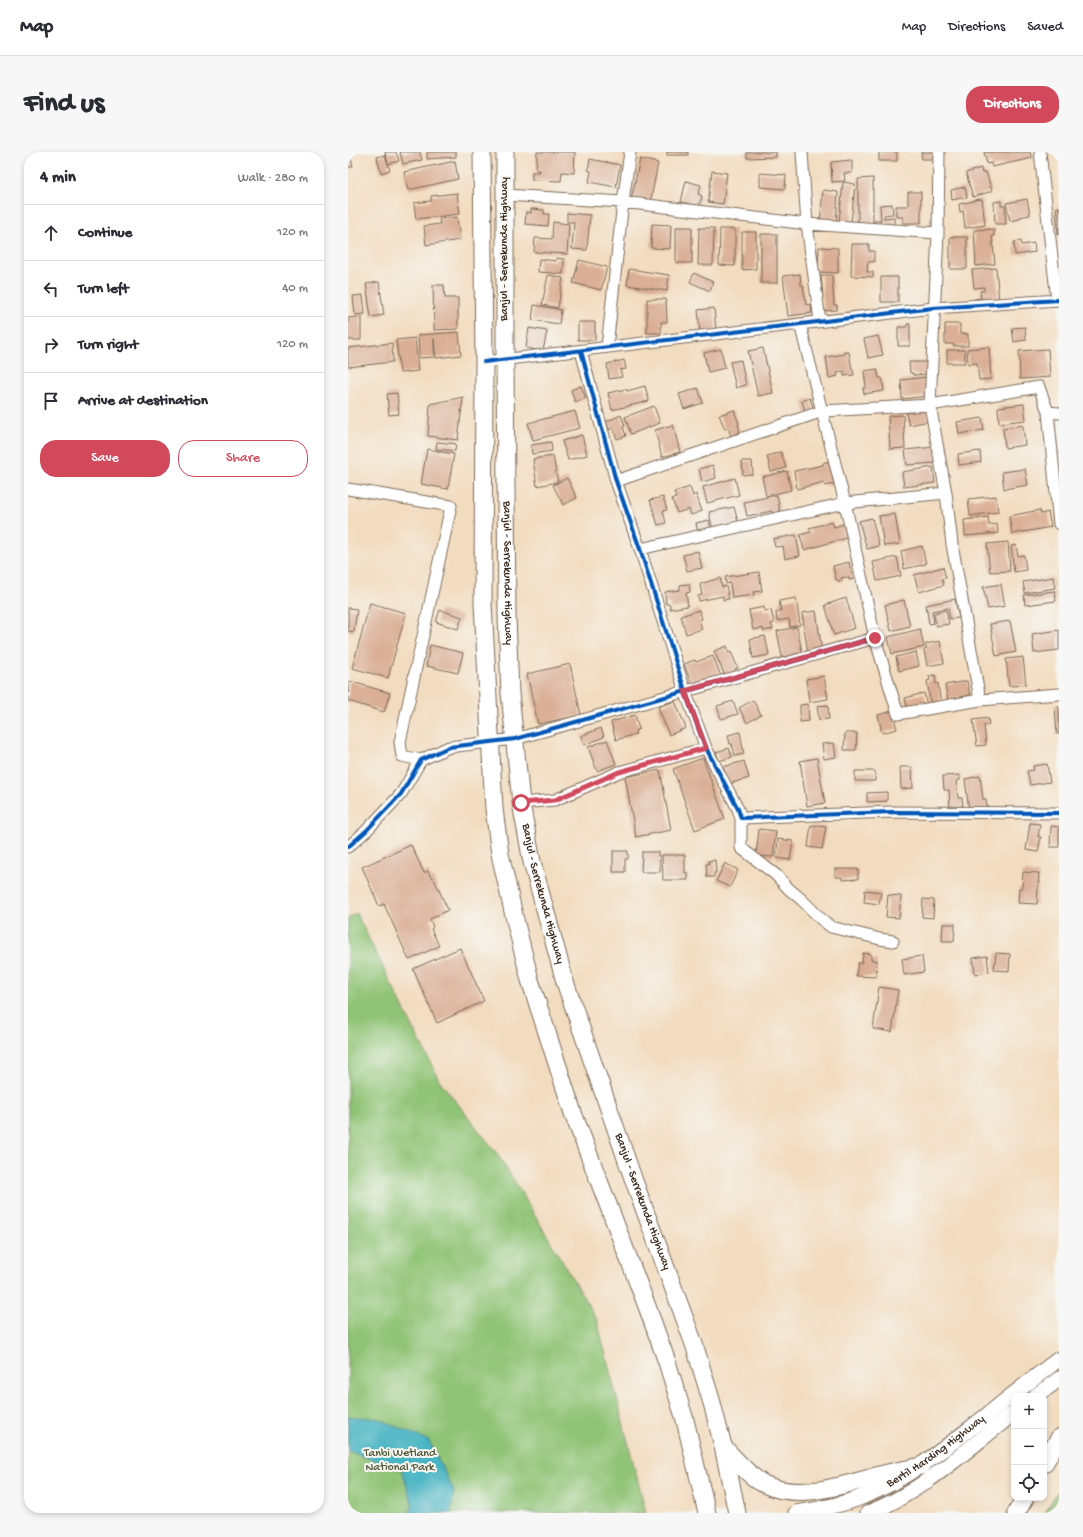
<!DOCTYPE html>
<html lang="en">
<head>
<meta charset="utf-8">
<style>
	:root { --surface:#fff; --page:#f7f7f7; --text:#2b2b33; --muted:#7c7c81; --line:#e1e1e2; --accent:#d1495b }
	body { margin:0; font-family:"Gochi Hand",sans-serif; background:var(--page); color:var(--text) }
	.controls { position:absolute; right:12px; bottom:12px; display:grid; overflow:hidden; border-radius:8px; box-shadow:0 2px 6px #0003 }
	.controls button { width:36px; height:36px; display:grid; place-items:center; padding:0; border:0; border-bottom:1px solid var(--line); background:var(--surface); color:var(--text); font:20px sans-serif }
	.stop { position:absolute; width:12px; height:12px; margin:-9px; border:3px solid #d1495b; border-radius:50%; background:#fff }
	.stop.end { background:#d1495b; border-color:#fff; box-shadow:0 1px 4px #0008 }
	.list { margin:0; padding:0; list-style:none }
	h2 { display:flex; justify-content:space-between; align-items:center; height:52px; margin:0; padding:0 16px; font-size:17px }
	h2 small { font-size:13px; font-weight:400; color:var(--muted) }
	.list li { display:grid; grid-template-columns:26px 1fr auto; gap:12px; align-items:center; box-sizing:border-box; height:56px; padding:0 16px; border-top:1px solid var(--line) }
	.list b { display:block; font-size:15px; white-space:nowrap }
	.list em { font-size:13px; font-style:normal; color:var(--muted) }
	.actions { display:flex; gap:8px; padding:12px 16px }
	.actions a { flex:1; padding:9px 0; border:1px solid var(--accent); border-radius:16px; text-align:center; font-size:14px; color:var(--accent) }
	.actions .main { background:var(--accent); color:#fff }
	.icon { flex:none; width:22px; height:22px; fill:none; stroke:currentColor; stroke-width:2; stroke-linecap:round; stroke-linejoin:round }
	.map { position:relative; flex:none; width:711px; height:1361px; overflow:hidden; border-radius:16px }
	header { display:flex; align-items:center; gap:24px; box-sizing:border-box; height:56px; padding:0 20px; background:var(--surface); border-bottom:1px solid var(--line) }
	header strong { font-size:19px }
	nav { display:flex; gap:22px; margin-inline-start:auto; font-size:14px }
	.intro { display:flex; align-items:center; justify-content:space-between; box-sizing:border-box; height:96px; padding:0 24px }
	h1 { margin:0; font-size:28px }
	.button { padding:10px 18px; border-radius:16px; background:var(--accent); color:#fff; font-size:14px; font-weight:700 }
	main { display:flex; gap:24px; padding:0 24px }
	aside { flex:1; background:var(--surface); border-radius:16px; box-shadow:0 2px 6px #0003 }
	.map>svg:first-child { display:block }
</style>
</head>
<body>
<header>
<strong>Map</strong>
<nav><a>Map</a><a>Directions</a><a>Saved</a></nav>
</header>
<div class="intro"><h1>Find us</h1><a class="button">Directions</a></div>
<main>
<aside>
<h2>4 min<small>Walk · 280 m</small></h2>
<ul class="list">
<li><svg class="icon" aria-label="ahead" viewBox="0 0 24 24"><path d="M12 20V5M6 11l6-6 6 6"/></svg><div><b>Continue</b></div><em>120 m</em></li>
<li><svg class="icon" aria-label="left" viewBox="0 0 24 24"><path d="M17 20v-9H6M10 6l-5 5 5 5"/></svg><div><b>Turn left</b></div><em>40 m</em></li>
<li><svg class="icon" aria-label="right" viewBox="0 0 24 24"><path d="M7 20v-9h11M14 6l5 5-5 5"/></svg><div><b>Turn right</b></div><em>120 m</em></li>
<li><svg class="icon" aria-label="arrive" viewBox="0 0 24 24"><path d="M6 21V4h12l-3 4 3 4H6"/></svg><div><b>Arrive at destination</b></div></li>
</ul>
<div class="actions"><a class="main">Save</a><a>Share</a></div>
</aside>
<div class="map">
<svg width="711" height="1361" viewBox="0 0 711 1361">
	<rect width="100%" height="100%" fill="#f6f6f2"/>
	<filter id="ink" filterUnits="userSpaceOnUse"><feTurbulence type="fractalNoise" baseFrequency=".025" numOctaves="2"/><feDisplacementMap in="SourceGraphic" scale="8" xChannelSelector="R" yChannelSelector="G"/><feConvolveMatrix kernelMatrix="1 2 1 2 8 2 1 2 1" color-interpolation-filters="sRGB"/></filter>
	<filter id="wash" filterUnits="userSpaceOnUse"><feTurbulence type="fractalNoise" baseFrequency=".012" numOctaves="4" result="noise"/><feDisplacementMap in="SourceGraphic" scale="16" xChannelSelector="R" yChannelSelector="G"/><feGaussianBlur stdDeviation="0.9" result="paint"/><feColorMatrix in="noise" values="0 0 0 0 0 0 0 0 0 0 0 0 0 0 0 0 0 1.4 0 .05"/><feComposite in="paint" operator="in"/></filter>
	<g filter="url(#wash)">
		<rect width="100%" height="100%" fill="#f2dcbf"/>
		<path fill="#8fc375" stroke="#65764a" d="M8 761 91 928 147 999 169 1033 249 1168 298 1361H0V767Z
			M711 1337V1361H697Z"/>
		<path fill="#47b4c3" stroke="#416f70" d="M0 1264 32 1267 81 1289 106 1339 103 1361H61L65 1354 54 1318 0 1299Z"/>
		<g id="blocks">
			<path fill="#daaf95" d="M37 0H48L51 9 40 12Z
				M52 0H72L74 8 55 12Z
				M79 0H108V5L79 7Z
				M189 0H227L226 21 214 20 213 29 184 28V20H192V18H188Z
				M319 0H340V3H319Z
				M399 0H428V5L399 6Z
				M531 0H549V9H531Z
				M573 0H588V7H574Z
				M636 0H682L684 6 644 15 643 11 639 12Z
				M0 1H1L5 14 0 16Z
				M37 3 42 18 33 21 29 5Z
				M242 7 272 13 268 35 241 30 243 19 240 18Z
				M292 7 310 11 302 52 283 48Z
				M504 8V21H496L497 29 484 30 483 10Z
				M107 9 110 27 60 38 56 20Z
				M633 16 634 21 638 20 644 39 625 45 618 21Z
				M364 19 379 21 375 52 360 50Z
				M412 21 438 23 437 37 412 35Z
				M525 26V74H510V27Z
				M338 29 353 33 350 42 354 44 351 54 333 50Z
				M495 30 507 32 503 71 491 70Z
				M617 35 619 45 604 48 603 38Z
				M475 38 490 40 488 72 472 71Z
				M560 40H573V71H555V65H548V54H560Z
				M109 41 112 62 68 67 66 51 83 49V44Z
				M634 47 637 73 617 76 615 59 612 60 611 52 626 49V48Z
				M679 47 682 63 672 65V67L662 69 658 51Z
				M653 49V54H657L658 72H647L646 50Z
				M544 52 545 62 536 63V66L546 65V73L528 74 527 68H533L532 53Z
				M711 55V83H710L708 56Z
				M183 57 196 58V62H201L200 74 177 72 178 60 183 61Z
				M219 61 242 63 239 98 224 97 226 70H219Z
				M109 65 112 88 78 93 76 74 92 72 91 67Z
				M205 70 221 72 219 102 186 100 187 86 204 87Z
				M304 72 323 73 322 97 303 96Z
				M328 75H344V111H328Z
				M351 76H366L365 113H350Z
				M372 77H387V114L371 113Z
				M646 77V84H644L647 112 628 114 626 78Z
				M394 80H408V117L394 118Z
				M413 82H429V131H413Z
				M602 85H619V117H602Z
				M673 89 674 93 686 91 687 100 667 103 666 90Z
				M504 92H521V99H526V110H520L519 120H525V125L503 124Z
				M471 95 490 96V121L470 120Z
				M208 106 216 107 215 122 190 120 191 107 208 109Z
				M231 108 259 115 253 138 225 131Z
				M648 116 651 149 627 152 626 147 633 146 632 139H636V135L626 136 624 118Z
				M281 117 321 123 319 139 279 133Z
				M346 121 365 130 362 139 342 130Z
				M452 122 453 133H455L458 153 463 152 464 161 440 164 435 124Z
				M200 123 215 126 210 156 194 153Z
				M473 123H484L486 153H489V158L476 159Z
				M533 125H550V150H533Z
				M31 130 36 163 23 165 18 132Z
				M85 133H96L97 146H110V177L86 178Z
				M15 143 17 162 7 163 5 144Z
				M299 147H318L319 170H313V181H299Z
				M186 153 213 158 211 172 184 168Z
				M366 156 368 179 352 181 350 158Z
				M13 165V188H0V166Z
				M230 170H247V188H230Z
				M559 172H562V194H550V175H559Z
				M597 172H612V182H620V194H605V192H597Z
				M677 175 678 188 666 190 664 176Z
				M181 176 199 179 195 199 178 196Z
				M111 180 113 203 88 206 86 187V205L71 206 70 183Z
				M530 184 535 203 520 206 516 187Z
				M67 186 70 219 52 221 48 188Z
				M44 191 45 210 0 215V196Z
				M641 195 643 227 631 228 629 211 620 212 619 197Z
				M415 196 425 241 410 244 400 199Z
				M373 197 377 216 360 220 356 201Z
				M700 197 702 225 672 227 671 199Z
				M599 198H617V211H599Z
				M496 200H501L504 218H505L506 223 496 224V219L489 220 490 224 481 226 478 205 497 202Z
				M276 208 278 217 272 218 274 225 261 227 259 212Z
				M393 208 398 233 388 236 382 210Z
				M561 210H582V222L565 223V221H562Z
				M529 217 531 226H534L536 239 516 242 515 236 518 235 516 219Z
				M579 225 581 244 554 247 553 228Z
				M233 234 238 246 227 250 223 238Z
				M297 234 301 249 264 258 260 241 278 237 279 239Z
				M350 236 355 251 336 257 331 242Z
				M49 241 51 262 41 263 39 242Z
				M115 245 110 288 80 284 82 252Z
				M462 246 467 261 458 263 454 249Z
				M676 252 678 268 651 271 650 255Z
				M306 254 312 271 283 282 277 265Z
				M579 257 581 269 561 273 558 261Z
				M386 258 391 272 390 273 392 280 383 284 380 276 377 277 371 263Z
				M227 259 232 276 185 288 180 271Z
				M273 263 277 274 275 275 278 284 269 287 265 276 261 278 258 270Z
				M555 263 557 296 542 297 540 264Z
				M634 266 636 278 611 282 609 270Z
				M325 273 332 300 314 305 307 278Z
				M675 273 677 293 657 296 655 276Z
				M234 283 239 303 220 308 214 289Z
				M89 290 108 292 107 299 88 297Z
				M203 290 204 299 184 302 183 293Z
				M587 295 588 311 559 313 557 298Z
				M79 297 106 302 100 337 73 332Z
				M632 299 633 310 611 313 610 302Z
				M433 300 438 316 423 320 419 304Z
				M205 304 210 330 189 334 185 307Z
				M394 309H404L405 322 395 323Z
				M481 309 486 332 477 334 476 330 449 337 446 319 475 313V311Z
				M365 313 368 326 354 330 351 317Z
				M585 315 587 331 556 335 554 320Z
				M677 317 680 333 656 337 654 320Z
				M439 319 443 338 418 344 414 325Z
				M219 326 229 346 215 353 205 333Z
				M387 326 391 343 359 351 355 335Z
				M342 335 345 344 348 342 354 359 343 363 341 357 329 361 324 347 328 346 326 340Z
				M429 343 432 360 425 362 424 359 399 364 396 350Z
				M648 344 650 360 622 364 620 347Z
				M315 345 319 358 315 359 318 371 310 373 302 348Z
				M386 355 390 370 365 378 361 360Z
				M692 358 693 362 700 360 703 375 664 382 661 364Z
				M547 362 552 392 536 394 531 364Z
				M640 365 641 373 649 372 650 381 617 384 616 368Z
				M524 366 531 394 519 397 511 369Z
				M361 368 363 378 350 381 348 371Z
				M484 370 486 375 496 372 499 386 456 398 452 383 463 380 461 376Z
				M448 383 452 404 437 407 435 394 427 395 425 387Z
				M660 390 662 419 642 420 639 392Z
				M668 393 670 404 676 403 678 418 666 420 663 394Z
				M574 394 578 412 556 417 553 399Z
				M350 399 354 416 339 419 335 403Z
				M549 405 553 424 529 429 525 410Z
				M501 410 505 427 501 428 500 425 493 426 494 429 491 430V428H488L485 414Z
				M595 415 598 426 594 427 596 433 571 440 566 423Z
				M411 420 414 439 405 440 406 443 384 446 382 431 378 432 377 425Z
				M705 425 707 436 677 441 675 430Z
				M372 426 374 435 378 434 381 447 375 448V444L351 449 350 444 354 443 352 432Z
				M341 432 342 440 338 441 340 454 322 457V452H318L317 440 332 438V433Z
				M653 432 657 454 640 457 635 435Z
				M707 439 708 449 677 453 676 443Z
				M448 446 452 473 442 475 441 467 429 469 428 460 433 459 431 449Z
				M498 446 507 476 486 483 477 453Z
				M607 447 611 466 602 467 600 456 584 459 586 471 581 472 578 453Z
				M556 448 562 474 543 479 537 453Z
				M22 451 58 461 40 526 4 516Z
				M416 455 417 459 423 458 426 471 423 472 425 477 415 479V476L405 478 401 458Z
				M0 456 9 457 6 480 0 479Z
				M92 458 114 465 110 477 88 470Z
				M351 458 354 467 351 468 354 477 338 482 333 464Z
				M598 458 601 472 588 474 586 461Z
				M468 459 474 500 460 502 454 461Z
				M662 469 668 500 648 504 642 472Z
				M449 475 455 505 435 510 429 479Z
				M572 477 576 495 544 502 540 485Z
				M711 478V498L686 501 684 482Z
				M417 484 421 503 405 506 402 487Z
				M592 489 596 511 579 514 576 498 578 497V492Z
				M82 493 115 501 110 521 78 514Z
				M379 494 381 501 383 500 390 516 387 517 389 521 378 526 366 499Z
				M568 500 571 514 551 519 548 505Z
				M365 504 373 524 345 535 336 512 347 508 348 510Z
				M675 505 678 533 661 534 658 507Z
				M222 512 233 563 190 572 179 522Z
				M587 523 588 532 590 531 593 553 583 554 579 529 582 528 581 524Z
				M476 524 480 547 461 550 458 527Z
				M1 529 42 541 36 560 0 549Z
				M619 529 622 543 600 548 597 533Z
				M576 541 579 554 560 558 557 546Z
				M405 548 413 563 399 571 391 556Z
				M327 549 338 576 321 583 310 555Z
				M385 549 390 562 373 567 369 554Z
				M460 552 461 569 452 570V553Z
				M480 553 481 567 471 568 469 554Z
				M707 555H711V582H709Z
				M544 559 549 577 534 581 530 563Z
				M287 563 291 577 287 579 288 582 268 588 263 570Z
				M640 566 641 573H636L638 593 629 594 625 568Z
				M253 576 256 585 236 593 233 584Z
				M392 580 396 602 387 604 384 592H382L380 583Z
				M497 581H509L508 598H496Z
				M259 588 268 612 249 619 240 595Z
				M486 591 488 605 476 607 474 592Z
				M381 596 384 605 371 609 368 600Z
				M355 606 377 667 347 678 325 617Z
				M469 606 477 651 459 654 452 609Z
				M396 609 401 626 380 632 375 615Z
				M699 612 702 630 682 633 679 619 686 618 685 614Z
				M552 615H564L565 636 553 637Z
				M312 618 323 678 288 685 277 625Z
				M507 619H527V629H507Z
				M612 623V628L608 629 610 646H614L615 654 602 655 601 638H596L595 624Z
				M632 624 635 647H638L639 656 621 658 617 627Z
				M539 640V649L519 650V641Z
				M682 671 692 672 690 685H693L690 700 678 698Z
				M463 673 478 675 474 697 460 695Z
				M703 674 711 675V695H702Z
				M411 677 428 679 425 705 408 704Z
				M430 687 445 689 442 708 428 706Z
				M63 693 76 721 80 719 83 726 85 725 100 758 82 767 85 775 83 777 91 794 61 808 36 752 31 754 14 715Z
				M265 699H280V707H277V720H265Z
				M294 700H310V704H312V720H293Z
				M314 703H337V721H340V728H315Z
				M367 708 368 721H366V725H359L358 712H361L360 709Z
				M377 711 390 718 382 735 368 729Z
				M487 717H510V727L494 728V725H487Z
				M675 720 691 721 689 752 670 751 671 736H674Z
				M517 738 533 740 531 752 516 750Z
				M540 743 553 744 551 766 538 765Z
				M575 747 586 748 585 766 574 765Z
				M595 772H607L606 789H594Z
				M112 796 136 849 89 871 65 817Z
				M515 801 523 802V808H529L528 825 508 824 510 811H514Z
				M648 801 662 802 661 819 646 818Z
				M574 804 576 820 556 823 554 807Z
				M639 804 641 820 627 822 625 806Z
				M531 835 550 838 544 880 525 877Z"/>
		</g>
	</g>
	<g filter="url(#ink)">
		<use href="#blocks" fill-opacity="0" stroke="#7b6856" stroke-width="1"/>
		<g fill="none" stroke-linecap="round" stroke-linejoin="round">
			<g stroke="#7b6856" stroke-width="13">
				<path id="minor" d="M454 0 459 72 472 169
					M591 0 590 81 582 253 598 341 604 392 632 548
					M692 0 709 148
					M157 43 275 50 459 72 590 81
					M452 172 497 351 527 486 550 562 632 548 711 542
					M259 195 275 50 282 0
					M233 199 268 329 292 397 337 539 358 596 390 657 393 666 544 660 711 661
					M136 210 585 156 711 148
					M700 260 711 261
					M268 329 475 259 582 253 691 235 700 260 711 372
					M0 337 103 354 52 590 54 604 73 608
					M292 397 497 351 598 341
					M173 651 207 648 271 620 358 596
					M393 666V696L428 723 441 737 454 748 472 766 483 775 532 787 545 789
					M0 695 18 679 53 642 73 608 101 595 167 587 527 486"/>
			</g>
			<g stroke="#7b6856" stroke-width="17">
				<g id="major">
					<path d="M688 1244 711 1227"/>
					<path id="s1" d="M448 1361C470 1357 495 1353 516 1344 561 1326 598 1295 637 1265 661 1245 686 1226 711 1207"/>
					<path d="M520 1361C575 1340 620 1296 666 1261"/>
				</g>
			</g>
			<g stroke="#7b6856" stroke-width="19">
				<g id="highway">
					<path d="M134 0 136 210 135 452 146 657 152 702 167 768 182 828 225 961 300 1157 319 1210 337 1268 359 1361"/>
					<path id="s2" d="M157 0V207L159 464 162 541 173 651 184 710 217 830 286 1029 346 1192 364 1251 375 1294 389 1361"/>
					<path d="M375 1295C388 1307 400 1324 416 1332 451 1350 501 1331 536 1322 548 1319 560 1317 573 1314"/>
					<path d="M696 1312 711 1286"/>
					<path d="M668 1361 677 1346"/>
				</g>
			</g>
			<use href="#minor" stroke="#fff" stroke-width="11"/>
			<use href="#major" stroke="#fff" stroke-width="15"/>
			<use href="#highway" stroke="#fff" stroke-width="17"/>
			<g stroke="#f6f6f2" stroke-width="6">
				<path id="cycleway" d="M233 199 268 329 292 397 337 539 358 596 390 657 393 666 544 660 711 661
					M136 210 585 156 711 148
					M0 695 18 679 53 642 73 608 101 595 167 587 527 486"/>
			</g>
			<use href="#cycleway" stroke="#0057b8" stroke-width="4"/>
		</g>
	</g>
	<g fill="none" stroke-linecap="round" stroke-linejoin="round" filter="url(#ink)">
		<path stroke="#d1495b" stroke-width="5" d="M173 651 207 648 271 620 358 596 337 539 527 486"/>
	</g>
	<g text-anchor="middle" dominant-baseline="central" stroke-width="4" stroke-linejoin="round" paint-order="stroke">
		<g font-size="12" fill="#3b2a1e" stroke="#f6f6f2">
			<text transform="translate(157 97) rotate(-90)">Banjul - Serrekunda Highway</text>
			<text stroke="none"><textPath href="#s2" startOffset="421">Banjul - Serrekunda Highway</textPath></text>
			<text stroke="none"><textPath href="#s2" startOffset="745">Banjul - Serrekunda Highway</textPath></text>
			<text stroke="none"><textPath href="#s2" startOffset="1069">Banjul - Serrekunda Highway</textPath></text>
			<text stroke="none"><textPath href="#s1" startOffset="155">Bertil Harding Highway</textPath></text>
		</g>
		<g font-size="12" fill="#545838" stroke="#f6f6f2">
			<text x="52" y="1302">Tanbi Wetland<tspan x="52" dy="14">National Park</tspan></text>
		</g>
	</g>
</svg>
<div class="controls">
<button>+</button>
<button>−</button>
<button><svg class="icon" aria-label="locate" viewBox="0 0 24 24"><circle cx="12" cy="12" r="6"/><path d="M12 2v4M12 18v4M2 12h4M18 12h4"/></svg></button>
</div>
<div class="stop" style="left:173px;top:651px"></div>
<div class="stop end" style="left:527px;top:486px"></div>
</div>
</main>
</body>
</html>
